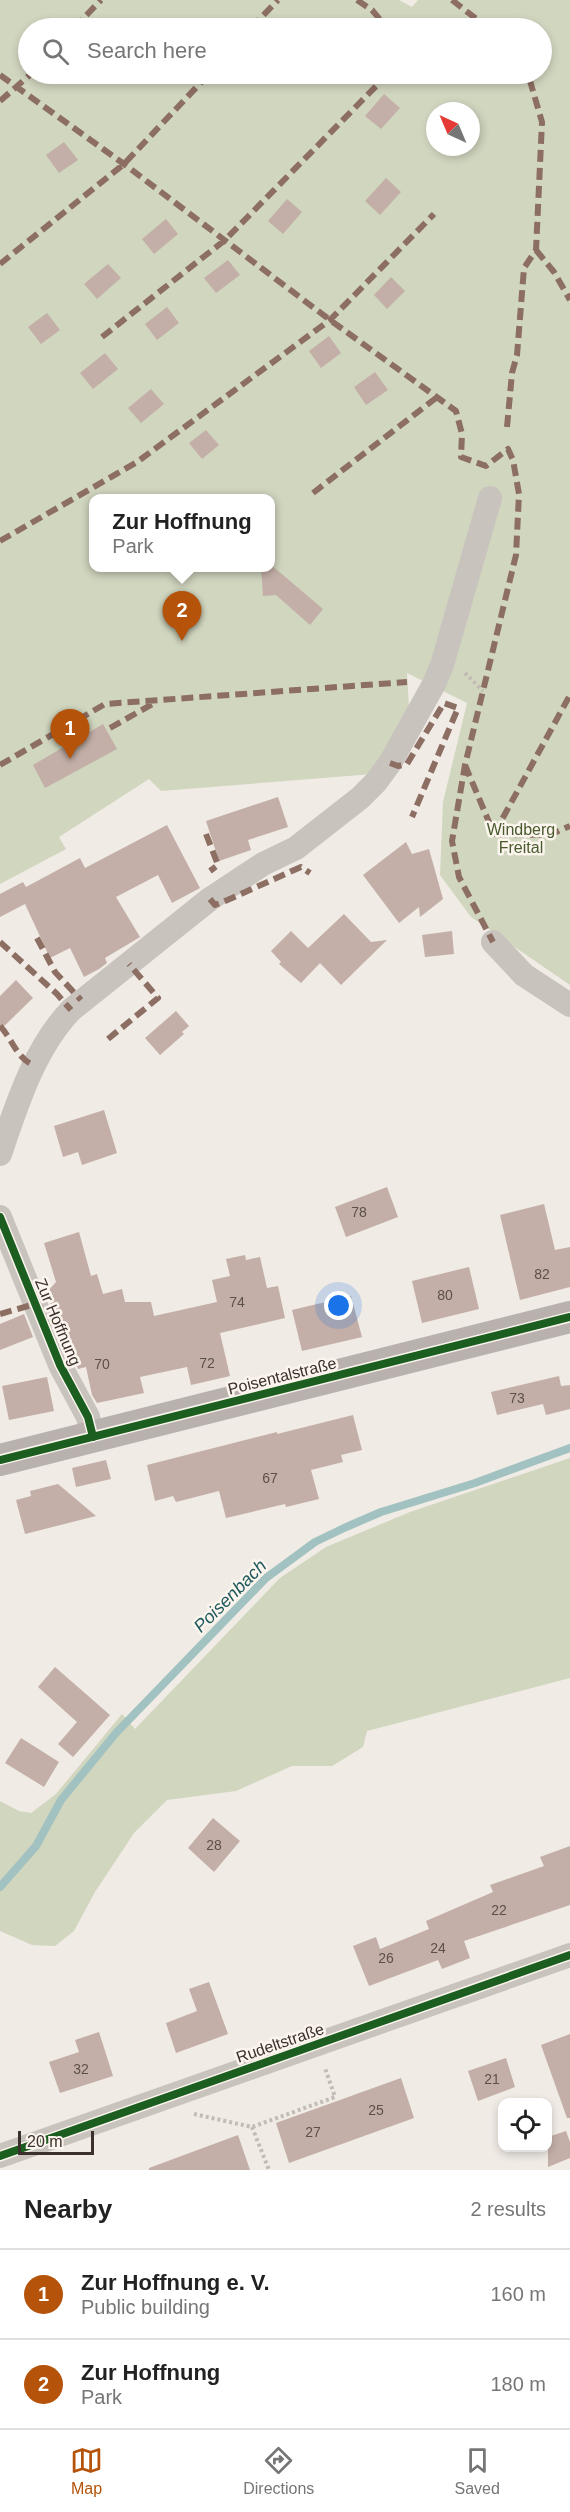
<!DOCTYPE html>
<html lang="en">
<head>
<meta charset="utf-8">
<style>
	:root { --surface:#fff; --page:#f6f6f6; --text:#222; --muted:#767676; --line:#e0e0e0; --accent:#b45309 }
	body { margin:0; font-family:Helvetica,sans-serif; background:var(--page); color:var(--text) }
	.controls { position:absolute; right:18px; bottom:18px; display:grid; overflow:hidden; border-radius:12px; box-shadow:0 3px 9px #0003 }
	.controls button { width:54px; height:54px; display:grid; place-items:center; padding:0; border:0; border-bottom:2px solid var(--line); background:var(--surface); color:var(--text); font:30px sans-serif }
	.compass { position:absolute; left:426px; top:102px; width:54px; height:54px; border-radius:50%; background:var(--surface); box-shadow:0 3px 9px #0003; rotate:316deg }
	.scale { position:absolute; left:18px; bottom:15px; width:76px; box-sizing:border-box; padding-left:6px; border:3px solid #3b302b; border-top:0; font-size:16px; line-height:21px; white-space:nowrap; color:#3b302b; -webkit-text-stroke:4px #fbf5ee; paint-order:stroke }
	.you { position:absolute; left:339px; top:1306px; width:21px; height:21px; margin:-15px; border:4px solid #fff; border-radius:50%; background:#1a73e8; box-shadow:0 0 0 9px #1a73e833 }
	.badge { display:grid; place-items:center; width:39px; height:39px; border-radius:50%; background:var(--accent); color:#fff; font-size:20px; font-weight:700 }
	.pin { position:absolute; translate:-50% -50px; filter:drop-shadow(0 2px 3px #0008) }
	.pin::after { content:''; position:absolute; top:32px; width:21px; height:18px; background:inherit; clip-path:polygon(0 0,100% 0,50% 100%) }
	.popup { position:absolute; left:89px; top:494px; width:186px; height:78px; box-sizing:border-box; display:grid; place-content:center; border-radius:12px; background:var(--surface); filter:drop-shadow(0 2px 4px #0005); font-size:20px; white-space:nowrap; color:var(--muted) }
	.popup b { font-size:22px; color:var(--text) }
	.popup::after { content:''; position:absolute; left:50%; top:100%; margin-left:-12px; border:12px solid transparent; border-top-color:var(--surface) }
	.list { margin:0; padding:0; list-style:none }
	h2 { display:flex; justify-content:space-between; align-items:center; height:78px; margin:0; padding:0 24px; font-size:26px }
	h2 small { font-size:20px; font-weight:400; color:var(--muted) }
	.list li { display:grid; grid-template-columns:39px 1fr auto; gap:18px; align-items:center; box-sizing:border-box; height:90px; padding:0 24px; border-top:2px solid var(--line) }
	.list b { display:block; font-size:22px; white-space:nowrap }
	.list p { margin:0; font-size:20px; white-space:nowrap; color:var(--muted) }
	.list em { font-size:20px; font-style:normal; color:var(--muted) }
	.icon { flex:none; width:33px; height:33px; fill:none; stroke:currentColor; stroke-width:2; stroke-linecap:round; stroke-linejoin:round }
	.map { position:relative; flex:none; width:570px; height:2170px; overflow:hidden }
	.search { position:absolute; background:var(--surface); box-shadow:0 3px 9px #0003; left:18px; right:18px; top:18px; height:66px; display:flex; align-items:center; gap:15px; box-sizing:border-box; padding:0 21px; border-radius:33px; color:var(--muted); font-size:22px }
	.sheet { height:258px; background:var(--surface) }
	nav { display:flex; justify-content:space-around; align-items:center; box-sizing:border-box; height:84px; border-top:2px solid var(--line); background:var(--surface); font-size:16px; color:var(--muted) }
	nav a { display:grid; justify-items:center; gap:3px }
	nav .on { color:var(--accent) }
	.map>svg:first-child { display:block }
</style>
</head>
<body>
<div class="map">
<svg width="570" height="2170" viewBox="0 0 570 2170">
	<rect width="100%" height="100%" fill="#f0ebe5"/>
	<path fill="#d1d6bf" fill-rule="evenodd" d="M0 0H399L412 7 418 0H570V985L471 917 440 875 443 802 467 703 407 673 409 707 373 774 161 791 149 779 59 837 66 849 0 884ZM28 28H542V74H28ZM435 111H471V147H435ZM94 498H270V568H94Z
		M570 1458V1678L367 1731 363 1747 332 1766H292L236 1791 167 1800 134 1833 95 1892 74 1931 55 1946 32 1945 0 1931V1801L19 1811 31 1813 56 1794 122 1714 135 1729 280 1578 326 1547 410 1512Z"/>
	<g fill="none" stroke-linecap="round" stroke-linejoin="round">
		<path stroke="#a1c2c1" stroke-width="8" d="M0 1887 36 1846 61 1800 116 1733 266 1578 315 1542 344 1528 381 1512 475 1483 570 1448"/>
	</g>
	<path fill="#c3afa7" d="M384 94 400 108 381 129 365 116Z
		M64 142 78 160 59 173 46 155Z
		M386 178 401 192 380 215 365 201Z
		M287 199 302 212 283 234 268 221Z
		M166 219 178 234 154 254 142 239Z
		M228 260 240 275 216 293 204 278Z
		M108 264 121 278 97 299 84 284Z
		M391 277 405 291 387 309 374 295Z
		M167 307 179 323 157 340 145 324Z
		M47 313 60 330 41 344 28 327Z
		M329 336 341 353 321 368 309 351Z
		M105 353 118 369 93 389 80 373Z
		M375 372 388 390 366 405 354 387Z
		M151 389 164 404 141 423 128 408Z
		M206 430 219 445 202 459 189 443Z
		M270 564 323 609 310 625 276 595 263 596 261 567H270Z
		M103 724 117 749 45 788 33 765Z
		M278 797 288 827 248 840 251 850 219 861 206 821Z
		M167 825 200 888 172 903 158 875 116 897 140 937 105 958 107 963 99 969 84 977 70 948 50 958 25 904 0 917V894L23 882 26 887 80 858 85 868Z
		M406 842 412 854 429 849 443 899 420 917 419 907 399 923 363 875Z
		M344 914 371 942 387 940 341 985 320 963 301 983 279 964 281 962 271 951 291 931 308 948Z
		M452 931 454 954 425 957 422 935Z
		M16 980 33 998 0 1030V996Z
		M176 1011 189 1026 182 1032 184 1034 160 1055 145 1038Z
		M104 1110 117 1153 82 1165 78 1152 63 1157 54 1126Z
		M387 1187 398 1217 346 1237 335 1207Z
		M544 1204 555 1250 570 1247V1287L520 1300 500 1215Z
		M79 1232 91 1276 97 1274 103 1294 122 1289 125 1302H151L154 1316 217 1302 212 1280 230 1276 226 1259 245 1255 246 1260 260 1257 267 1288 278 1286 285 1318 220 1333 230 1376 191 1385 187 1367 140 1377 144 1393 97 1403 92 1395 86 1367 78 1369 46 1293 56 1282 44 1243Z
		M469 1267 479 1309 422 1323 412 1281Z
		M351 1296 362 1337 302 1351 292 1310Z
		M24 1314 33 1337 0 1350V1324Z
		M559 1376 561 1386 570 1385V1409L546 1415 543 1404 497 1415 491 1392Z
		M47 1377 54 1411 9 1420 2 1386Z
		M353 1415 362 1450 341 1455 343 1462 311 1470 319 1499 286 1507 285 1504 226 1518 219 1491 176 1502 173 1496 155 1501 147 1465 277 1432V1434Z
		M106 1460 111 1479 76 1487 72 1468Z
		M58 1484 96 1516 25 1534 16 1500 31 1496 30 1491Z
		M55 1667 110 1715 73 1757 58 1744 77 1722 38 1687Z
		M21 1738 59 1762 44 1787 5 1763Z
		M213 1818 240 1841 214 1872 188 1848Z
		M570 1846V1905L464 1941 470 1958 442 1969 438 1960 369 1986 353 1946 376 1937 380 1949 429 1929 426 1921 493 1892 490 1885 544 1866 540 1857Z
		M209 1982 228 2034 176 2053 166 2023 197 2011 189 1989Z
		M99 2032 113 2076 60 2093 49 2062 79 2052 75 2040Z
		M570 2034V2118H567L541 2045Z
		M506 2058 515 2087 478 2101 468 2071Z
		M401 2078 414 2118 289 2163 276 2123Z
		M566 2131 570 2142V2158L548 2167V2137Z
		M238 2135 250 2170H149V2168Z"/>
	<g fill="none" stroke-linecap="round" stroke-linejoin="round">
		<path stroke="#c2bbb6" stroke-width="4" stroke-dasharray="3 3" stroke-linecap="butt" d="M465 673 483 691
			M194 2114 252 2127 335 2097 325 2068
			M252 2127 269 2170"/>
		<path stroke="#c9c3be" stroke-width="24" d="M493 942 524 975 570 1005
			M0 1154C17 1104 34 1049 71 1010L210 899 263 864 296 848 360 798 376 782 390 763 434 684 442 665 490 498
			M0 1217 60 1365 88 1417 93 1437
			M0 2156 570 1955"/>
		<path stroke="#b8b1ad" stroke-width="32" d="M0 1460 570 1317"/>
		<path stroke="#8d6e63" stroke-width="6" stroke-dasharray="12 6" stroke-linecap="butt" d="M357 0 372 10 387 28
			M452 0 488 28
			M74 28 101 0
			M251 28 278 0
			M0 75 124 164 330 320 456 411 462 434 461 457 486 466 508 449 513 460 519 494 516 555 465 765 452 841 459 877 493 942
			M0 101 31 74
			M536 250 554 272 570 300
			M0 264 124 164 209 74
			M102 337 225 240 388 74
			M507 427 512 373 517 355 524 268 536 250 542 122 528 74
			M313 493 436 398
			M0 541 137 462 330 320 434 214
			M110 728 156 702
			M390 763 398 766 407 764 444 703 458 708 412 817
			M0 765 105 704 407 682
			M465 765 494 834
			M206 834 218 865 210 871
			M494 834 570 695
			M494 834 549 835 570 826
			M210 899 215 905 223 902 301 867 310 873
			M37 938 55 972 81 1000
			M0 942 57 994 71 1010
			M0 1026C13 1040 16 1058 35 1066
			M108 1039 158 998 129 964
			M0 1314 35 1304"/>
		<g stroke="#fbf5ee" stroke-width="11">
			<path id="cycleway" d="M0 1217 60 1365 88 1417 93 1437
				M0 1460 570 1317
				M0 2156 570 1955"/>
		</g>
		<use href="#cycleway" stroke="#1b5e20" stroke-width="8"/>
	</g>
	<g text-anchor="middle" dominant-baseline="central" stroke-width="5" stroke-linejoin="round" paint-order="stroke">
		<g font-size="14" fill="#5d504a">
			<text x="359" y="1212">78</text>
			<text x="542" y="1274">82</text>
			<text x="445" y="1295">80</text>
			<text x="237" y="1302">74</text>
			<text x="207" y="1363">72</text>
			<text x="102" y="1364">70</text>
			<text x="517" y="1398">73</text>
			<text x="270" y="1478">67</text>
			<text x="214" y="1845">28</text>
			<text x="499" y="1910">22</text>
			<text x="438" y="1948">24</text>
			<text x="386" y="1958">26</text>
			<text x="81" y="2069">32</text>
			<text x="492" y="2079">21</text>
			<text x="376" y="2110">25</text>
			<text x="313" y="2132">27</text>
		</g>
		<g font-size="16" fill="#4a5a2e" stroke="#fbf5ee">
			<text x="521" y="829">Windberg<tspan x="521" dy="18">Freital</tspan></text>
		</g>
		<g font-size="16" fill="#3b302b" stroke="#fbf5ee">
			<text transform="translate(58 1322) rotate(67)">Zur Hoffnung</text>
			<text transform="translate(282 1376) rotate(-14)">Poisentalstraße</text>
			<text transform="translate(280 2043) rotate(-19)">Rudeltstraße</text>
		</g>
		<g font-size="18" font-style="italic" fill="#1f5a5e" stroke="#fbf5ee">
			<text transform="translate(230 1596) rotate(-45)">Poisenbach</text>
		</g>
	</g>
</svg>
<div class="controls">
<button><svg class="icon" aria-label="locate" viewBox="0 0 24 24"><circle cx="12" cy="12" r="6"/><path d="M12 2v4M12 18v4M2 12h4M18 12h4"/></svg></button>
</div>
<svg class="compass" viewBox="-18 -18 36 36"><path d="M0-13l5 13h-10z" fill="#e53935"/><path d="M0 13l5-13h-10z" fill="#767676"/></svg>
<div class="scale">20 m</div>
<div class="you"></div>
<div class="pin badge" style="left:70px;top:759px">1</div>
<div class="pin badge" style="left:182px;top:641px">2</div>
<div class="popup"><b>Zur Hoffnung</b>Park</div>
<div class="search"><svg class="icon" aria-label="search" viewBox="0 0 24 24"><circle cx="10" cy="10" r="6"/><path d="M15 15l6 6"/></svg>Search here</div>
</div>
<section class="sheet">
<h2>Nearby<small>2 results</small></h2>
<ul class="list">
<li><span class="badge">1</span><div><b>Zur Hoffnung e. V.</b><p>Public building</p></div><em>160 m</em></li>
<li><span class="badge">2</span><div><b>Zur Hoffnung</b><p>Park</p></div><em>180 m</em></li>
</ul>
</section>
<nav>
<a class="on"><svg class="icon" aria-label="map" viewBox="0 0 24 24"><path d="M3 6l6-2 6 2 6-2v14l-6 2-6-2-6 2zM9 4v14M15 6v14"/></svg>Map</a>
<a><svg class="icon" aria-label="directions" viewBox="0 0 24 24"><path d="M12 3l9 9-9 9-9-9zM9 14v-3h6M13 9l2 2-2 2"/></svg>Directions</a>
<a><svg class="icon" aria-label="saved" viewBox="0 0 24 24"><path d="M7 4h10v16l-5-4-5 4z"/></svg>Saved</a>
</nav>
</body>
</html>
